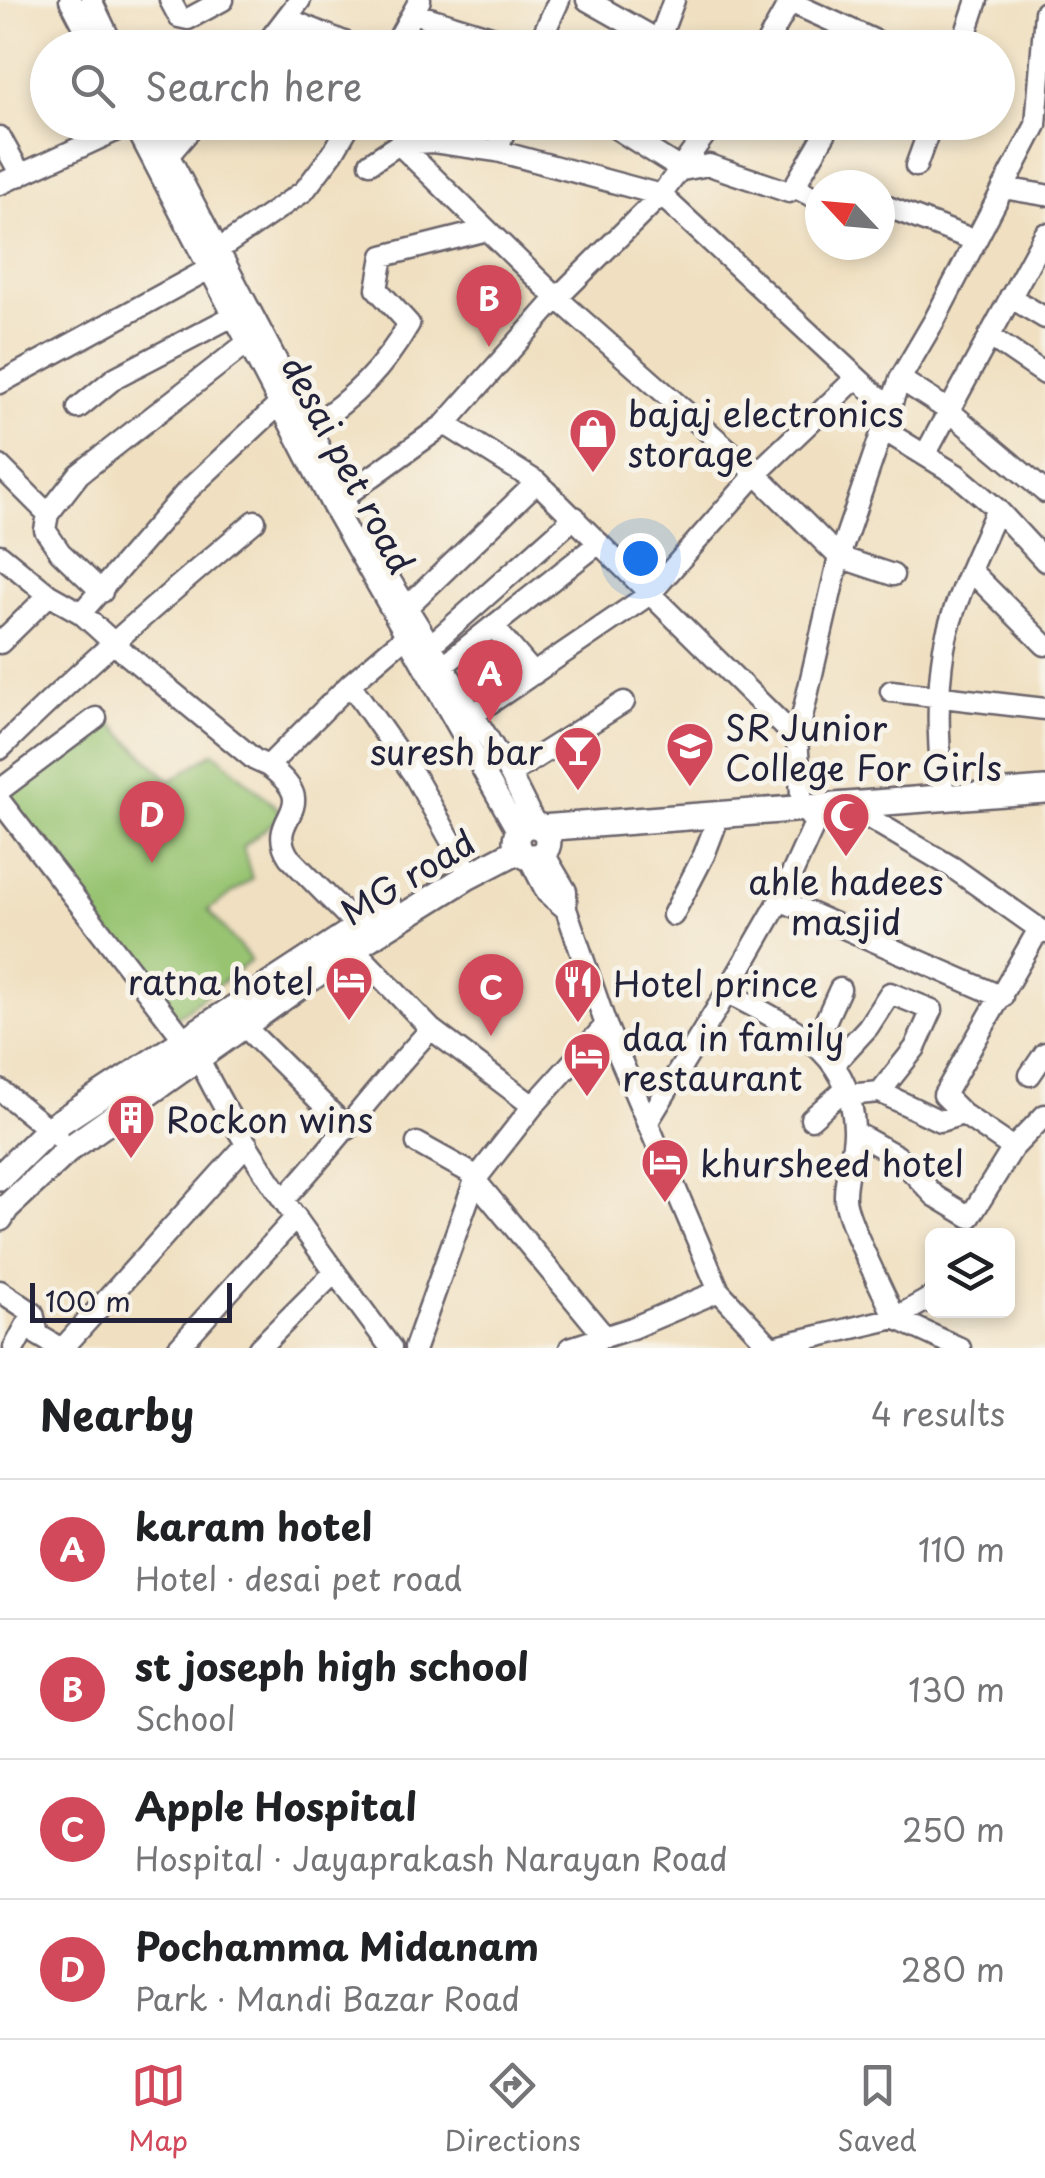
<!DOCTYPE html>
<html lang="en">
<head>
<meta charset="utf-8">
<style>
	:root { --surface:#fff; --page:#f2f2f2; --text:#202124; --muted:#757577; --line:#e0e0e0; --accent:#d1495b }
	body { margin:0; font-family:"Playpen Sans",sans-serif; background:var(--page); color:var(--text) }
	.controls { position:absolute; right:30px; bottom:30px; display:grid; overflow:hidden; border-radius:15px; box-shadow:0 5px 15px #0003 }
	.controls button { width:90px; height:90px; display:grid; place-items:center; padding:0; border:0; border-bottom:2px solid var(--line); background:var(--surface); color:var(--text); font:50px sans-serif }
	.compass { position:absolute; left:805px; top:170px; width:90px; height:90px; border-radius:50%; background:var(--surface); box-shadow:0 5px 15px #0003; rotate:296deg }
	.scale { position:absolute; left:30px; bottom:25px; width:202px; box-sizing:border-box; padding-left:10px; border:5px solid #22223b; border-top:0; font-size:28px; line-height:35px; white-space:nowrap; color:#22223b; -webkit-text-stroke:8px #f7f3e8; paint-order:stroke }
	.you { position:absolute; left:640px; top:558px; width:35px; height:35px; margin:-25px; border:8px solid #fff; border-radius:50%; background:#1a73e8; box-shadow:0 0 0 15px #1a73e833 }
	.badge { display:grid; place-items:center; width:65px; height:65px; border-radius:50%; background:var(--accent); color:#fff; font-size:32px; font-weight:700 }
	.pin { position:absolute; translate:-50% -82px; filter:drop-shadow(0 2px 5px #0008) }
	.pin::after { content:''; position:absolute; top:52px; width:35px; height:30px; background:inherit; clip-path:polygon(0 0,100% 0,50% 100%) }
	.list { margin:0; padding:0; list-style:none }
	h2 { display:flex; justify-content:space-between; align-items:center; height:130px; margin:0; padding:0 40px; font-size:42px }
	h2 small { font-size:32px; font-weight:400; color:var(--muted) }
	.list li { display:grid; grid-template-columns:65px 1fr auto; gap:30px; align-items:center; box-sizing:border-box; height:140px; padding:0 40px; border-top:2px solid var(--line) }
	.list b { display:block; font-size:38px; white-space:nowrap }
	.list p { margin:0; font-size:32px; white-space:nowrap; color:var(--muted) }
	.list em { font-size:32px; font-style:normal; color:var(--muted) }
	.icon { flex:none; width:55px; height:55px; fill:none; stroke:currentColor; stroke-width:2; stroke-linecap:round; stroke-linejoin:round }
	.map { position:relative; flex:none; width:1045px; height:1348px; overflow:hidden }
	.search { position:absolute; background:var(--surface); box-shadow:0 5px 15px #0003; left:30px; right:30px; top:30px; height:110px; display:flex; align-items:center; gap:25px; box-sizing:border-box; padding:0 35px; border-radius:55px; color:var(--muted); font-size:38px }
	.sheet { height:690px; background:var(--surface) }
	nav { display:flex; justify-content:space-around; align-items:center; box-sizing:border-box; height:140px; border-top:2px solid var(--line); background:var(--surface); font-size:28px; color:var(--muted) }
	nav a { display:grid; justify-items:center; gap:5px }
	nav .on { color:var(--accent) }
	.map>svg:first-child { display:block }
</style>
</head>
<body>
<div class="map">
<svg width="1045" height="1348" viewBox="0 0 1045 1348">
	<rect width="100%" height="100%" fill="#f7f3e8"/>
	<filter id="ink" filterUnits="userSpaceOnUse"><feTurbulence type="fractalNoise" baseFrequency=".01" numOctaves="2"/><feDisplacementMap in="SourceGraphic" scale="20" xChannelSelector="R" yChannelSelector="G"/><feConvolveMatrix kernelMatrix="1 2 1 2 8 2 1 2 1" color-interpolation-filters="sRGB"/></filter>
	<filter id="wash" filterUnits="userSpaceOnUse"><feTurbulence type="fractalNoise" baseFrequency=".0048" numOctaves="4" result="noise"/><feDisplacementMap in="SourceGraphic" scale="40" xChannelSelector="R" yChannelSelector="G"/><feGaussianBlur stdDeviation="2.25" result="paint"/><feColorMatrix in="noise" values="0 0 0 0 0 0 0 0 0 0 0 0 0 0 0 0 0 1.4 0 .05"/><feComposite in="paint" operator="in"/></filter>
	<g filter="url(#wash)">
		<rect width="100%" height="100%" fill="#f0e0c1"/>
		<path fill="#98c472" stroke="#5d7356" stroke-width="2.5" d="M107 719 170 781 214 752 284 814 243 847 252 879 208 910 251 960 174 1019 1 791Z"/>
	</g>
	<g filter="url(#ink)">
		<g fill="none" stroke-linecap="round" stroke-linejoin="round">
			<g stroke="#6a646a" stroke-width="25">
				<path id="minor" d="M70 0 95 48
					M91 0 114 48
					M170 0 179 17 188 19 223 0
					M587 0 672 48
					M790 2 878 42
					M413 13 527 48
					M288 19 359 48
					M659 40 674 0
					M263 48 300 0
					M393 48 420 0
					M537 48 559 0
					M764 48 791 0
					M961 48 977 0
					M133 122 332 505 518 832
					M151 122 293 392 348 508
					M606 122 682 170 709 165 789 192 794 187 820 200
					M0 137 21 175
					M399 144 557 298 756 474 839 557 893 575
					M497 151 508 122
					M168 156 197 122
					M370 163 399 144 433 142 497 151 661 195 880 399 882 429 957 475 997 509 1045 561
					M916 166 932 122
					M0 184 135 122
					M794 187 832 122
					M1003 188 1045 195
					M880 204 974 240
					M218 250 304 191 333 153 351 122
					M1010 297 1045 318
					M989 336 1045 374
					M900 379 948 410 1045 492
					M0 383 209 269
					M78 408 116 377 233 316
					M445 424 537 482 797 739
					M310 427C354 398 383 369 409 324L377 289 383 256 487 230
					M925 455 1045 234
					M0 466 48 514 45 530 60 552 102 592
					M334 504 445 424 557 298 661 195 714 122
					M48 514 79 474 247 343
					M369 546 510 774 536 826
					M0 555 49 595 81 613 125 653 255 760 268 766 350 684 406 636
					M970 570 1045 645
					M408 606 537 482
					M81 613 187 491 286 398
					M0 643 49 595
					M431 645 575 517
					M534 674 493 626 444 665 599 543
					M350 684 414 775 464 864
					M891 691 1045 709
					M474 714 650 594 756 474 856 378
					M0 749C81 669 167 595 255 521
					M268 766C328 810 262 816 289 857L356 925
					M510 774 624 702
					M0 790 96 718
					M944 797C938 749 936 696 944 648 951 606 980 549 997 509
					M0 801 186 1042
					M864 815 952 867 1045 933
					M543 852 566 891V909L606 1025 719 1291 772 1348
					M528 856 547 893 566 909
					M780 900 1002 997
					M673 915 704 855 714 829
					M727 992 780 900 815 823 802 807 797 739 839 557 900 379 934 321 1036 125 1045 12
					M244 1026 348 1129
					M431 1029 533 1106
					M816 1042 840 989
					M199 1059C249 1162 323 1255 391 1348
					M833 1065 868 1027 890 993 932 1010 915 1048 880 1092 847 1095
					M1030 1075 1045 1053
					M0 1090 57 1136
					M880 1092 940 1121 963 1114
					M811 1119 845 1089
					M647 1123 727 992C787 1026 852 1048 854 1129 855 1152 844 1175 845 1198 846 1220 884 1293 895 1318L960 1348
					M854 1132 897 1156 935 1196 970 1217 1013 1148 1045 1115
					M417 1143 478 1177
					M1013 1148 963 1114 944 1095 1039 929
					M284 1199C336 1144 379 1084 431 1029L353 948
					M0 1291 33 1313 38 1335 60 1348
					M605 1337 475 1180 533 1106 606 1025
					M14 1348 33 1313
					M63 1348 247 1144
					M178 1348 296 1217
					M259 1348 335 1272
					M415 1348 475 1180
					M570 1348 632 1328 719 1291
					M768 1348 895 1318 932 1297"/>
			</g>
			<g stroke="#6a646a" stroke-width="30">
				<path id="major" d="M516 841a16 16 0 1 1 32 0a16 16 0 1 1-32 0Z
					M541 828 1045 790
					M0 1177 49 1129 389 907
					M0 1218 6 1208 69 1149 353 948 467 877 519 850"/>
			</g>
			<use href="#minor" stroke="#fff" stroke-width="20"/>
			<use href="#major" stroke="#fff" stroke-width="25"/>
		</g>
	</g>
	<defs>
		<g id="shop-pin" transform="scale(2.5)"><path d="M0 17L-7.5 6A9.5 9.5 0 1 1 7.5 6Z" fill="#d1495b" stroke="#f7f3e8"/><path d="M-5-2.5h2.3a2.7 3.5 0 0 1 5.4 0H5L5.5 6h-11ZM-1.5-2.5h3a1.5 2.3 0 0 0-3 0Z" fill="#fff"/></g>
		<g id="university-pin" transform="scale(2.5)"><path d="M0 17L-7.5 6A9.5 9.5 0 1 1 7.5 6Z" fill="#d1495b" stroke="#f7f3e8"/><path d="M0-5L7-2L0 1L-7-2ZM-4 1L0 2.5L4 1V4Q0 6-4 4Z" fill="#fff"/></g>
		<g id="bar-pin" transform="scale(2.5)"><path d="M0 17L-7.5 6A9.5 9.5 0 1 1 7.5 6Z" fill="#d1495b" stroke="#f7f3e8"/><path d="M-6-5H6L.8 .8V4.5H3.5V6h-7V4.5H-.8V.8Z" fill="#fff"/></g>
		<g id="mosque-pin" transform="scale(2.5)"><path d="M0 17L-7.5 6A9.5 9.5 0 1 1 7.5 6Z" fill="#d1495b" stroke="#f7f3e8"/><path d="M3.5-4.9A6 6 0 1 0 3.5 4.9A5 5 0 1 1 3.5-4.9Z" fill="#fff"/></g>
		<g id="hotel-pin" transform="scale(2.5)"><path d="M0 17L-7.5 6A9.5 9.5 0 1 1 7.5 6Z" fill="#d1495b" stroke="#f7f3e8"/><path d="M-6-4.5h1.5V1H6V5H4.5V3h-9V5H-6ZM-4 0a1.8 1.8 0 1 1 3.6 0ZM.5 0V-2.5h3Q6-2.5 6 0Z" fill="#fff"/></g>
		<g id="restaurant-pin" transform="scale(2.5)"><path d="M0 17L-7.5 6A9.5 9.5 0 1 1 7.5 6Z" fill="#d1495b" stroke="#f7f3e8"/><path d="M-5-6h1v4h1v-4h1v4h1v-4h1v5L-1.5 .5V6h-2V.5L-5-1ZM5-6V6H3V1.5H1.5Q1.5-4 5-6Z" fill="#fff"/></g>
		<g id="building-pin" transform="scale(2.5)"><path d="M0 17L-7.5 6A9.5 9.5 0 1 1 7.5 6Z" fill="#d1495b" stroke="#f7f3e8"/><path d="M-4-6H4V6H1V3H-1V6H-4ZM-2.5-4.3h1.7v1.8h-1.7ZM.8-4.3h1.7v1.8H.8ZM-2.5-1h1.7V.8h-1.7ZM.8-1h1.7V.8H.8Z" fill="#fff"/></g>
	</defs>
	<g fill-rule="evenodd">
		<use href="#shop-pin" x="593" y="432"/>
		<use href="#university-pin" x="690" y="746"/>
		<use href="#bar-pin" x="578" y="750"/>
		<use href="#mosque-pin" x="846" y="816"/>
		<use href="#hotel-pin" x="349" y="980"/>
		<use href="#restaurant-pin" x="578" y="982"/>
		<use href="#hotel-pin" x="587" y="1056"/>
		<use href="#building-pin" x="131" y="1118"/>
		<use href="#hotel-pin" x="665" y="1162"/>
	</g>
	<g text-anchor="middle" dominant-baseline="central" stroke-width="10" stroke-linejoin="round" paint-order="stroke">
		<g font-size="35" fill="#22223b" stroke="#f7f3e8" text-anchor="start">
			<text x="628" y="412">bajaj electronics<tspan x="628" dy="40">storage</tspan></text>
			<text x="725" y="726">SR Junior<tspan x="725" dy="40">College For Girls</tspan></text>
			<text x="543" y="750" text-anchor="end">suresh bar</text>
			<text x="846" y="880" text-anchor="middle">ahle hadees<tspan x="846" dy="40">masjid</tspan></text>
			<text x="314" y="980" text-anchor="end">ratna hotel</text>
			<text x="613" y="982">Hotel prince</text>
			<text x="622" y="1036">daa in family<tspan x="622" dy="40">restaurant</tspan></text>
			<text x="166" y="1118">Rockon wins</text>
			<text x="700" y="1162">khursheed hotel</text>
		</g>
		<g font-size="35" fill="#22223b" stroke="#f7f3e8">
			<text transform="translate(349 464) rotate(62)">desai pet road</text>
			<text transform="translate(407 876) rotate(-31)">MG road</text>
		</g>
	</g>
</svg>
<div class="controls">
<button><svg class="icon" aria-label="layers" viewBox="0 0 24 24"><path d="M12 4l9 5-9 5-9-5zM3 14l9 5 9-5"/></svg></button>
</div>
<svg class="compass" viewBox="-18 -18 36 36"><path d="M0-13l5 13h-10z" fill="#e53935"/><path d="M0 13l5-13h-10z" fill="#757577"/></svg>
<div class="scale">100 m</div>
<div class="you"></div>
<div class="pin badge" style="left:490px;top:722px">A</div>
<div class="pin badge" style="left:489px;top:347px">B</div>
<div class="pin badge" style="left:491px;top:1036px">C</div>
<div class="pin badge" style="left:152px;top:863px">D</div>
<div class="search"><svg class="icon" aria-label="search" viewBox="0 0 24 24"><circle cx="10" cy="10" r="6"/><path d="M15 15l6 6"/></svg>Search here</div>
</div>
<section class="sheet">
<h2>Nearby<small>4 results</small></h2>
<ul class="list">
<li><span class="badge">A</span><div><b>karam hotel</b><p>Hotel · desai pet road</p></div><em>110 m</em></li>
<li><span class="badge">B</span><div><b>st joseph high school</b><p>School</p></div><em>130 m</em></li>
<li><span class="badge">C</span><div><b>Apple Hospital</b><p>Hospital · Jayaprakash Narayan Road</p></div><em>250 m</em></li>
<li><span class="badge">D</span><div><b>Pochamma Midanam</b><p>Park · Mandi Bazar Road</p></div><em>280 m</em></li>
</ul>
</section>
<nav>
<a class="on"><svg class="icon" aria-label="map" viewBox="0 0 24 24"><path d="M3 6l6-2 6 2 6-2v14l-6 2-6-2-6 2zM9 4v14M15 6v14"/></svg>Map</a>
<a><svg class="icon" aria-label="directions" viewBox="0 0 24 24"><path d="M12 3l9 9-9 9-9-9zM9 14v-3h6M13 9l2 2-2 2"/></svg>Directions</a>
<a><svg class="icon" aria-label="saved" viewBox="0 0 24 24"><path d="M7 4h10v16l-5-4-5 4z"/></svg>Saved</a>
</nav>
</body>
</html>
